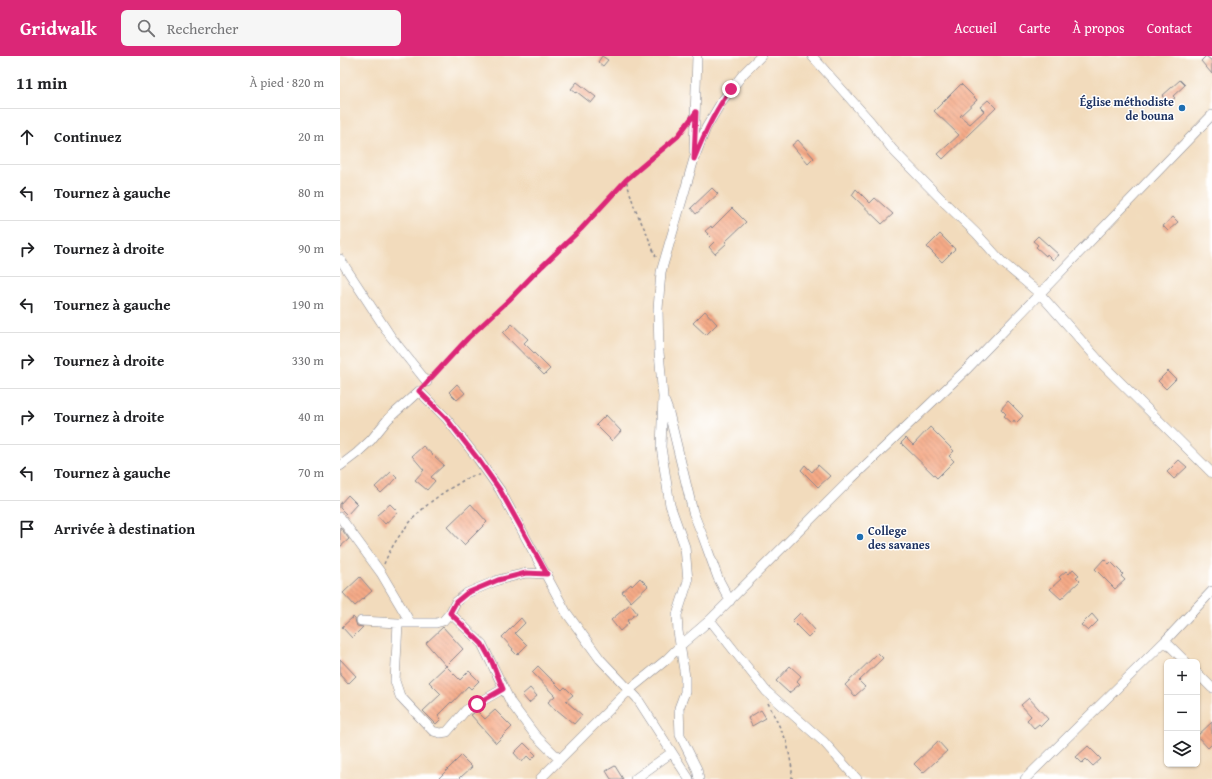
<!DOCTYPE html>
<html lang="fr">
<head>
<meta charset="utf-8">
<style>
	:root { --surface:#fff; --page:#f6f6f6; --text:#202124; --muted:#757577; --line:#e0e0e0; --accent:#db2777 }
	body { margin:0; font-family:"Gentium Book Plus",serif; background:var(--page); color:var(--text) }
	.controls { position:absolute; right:12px; bottom:12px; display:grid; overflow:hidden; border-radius:6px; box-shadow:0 1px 3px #0004 }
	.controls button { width:36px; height:36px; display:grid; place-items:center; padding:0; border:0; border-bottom:1px solid var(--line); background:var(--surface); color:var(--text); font:20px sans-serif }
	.stop { position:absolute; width:12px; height:12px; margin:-9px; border:3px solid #db2777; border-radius:50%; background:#fff }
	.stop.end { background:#db2777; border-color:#fff; box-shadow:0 1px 4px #0008 }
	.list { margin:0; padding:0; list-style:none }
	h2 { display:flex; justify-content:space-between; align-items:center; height:52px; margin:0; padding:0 16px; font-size:17px }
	h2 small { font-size:13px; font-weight:400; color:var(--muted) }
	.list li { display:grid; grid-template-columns:26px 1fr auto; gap:12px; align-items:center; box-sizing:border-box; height:56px; padding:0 16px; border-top:1px solid var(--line) }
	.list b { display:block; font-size:15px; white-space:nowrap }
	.list em { font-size:13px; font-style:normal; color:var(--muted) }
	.icon { flex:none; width:22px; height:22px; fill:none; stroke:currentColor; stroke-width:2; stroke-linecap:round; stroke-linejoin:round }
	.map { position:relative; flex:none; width:872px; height:723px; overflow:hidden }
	header { display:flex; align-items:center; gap:24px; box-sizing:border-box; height:56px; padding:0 20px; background:var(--accent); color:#fff }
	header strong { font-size:19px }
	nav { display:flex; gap:22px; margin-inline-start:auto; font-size:14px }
	.search { width:280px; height:36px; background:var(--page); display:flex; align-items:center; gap:10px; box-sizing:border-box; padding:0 14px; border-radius:6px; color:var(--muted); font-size:15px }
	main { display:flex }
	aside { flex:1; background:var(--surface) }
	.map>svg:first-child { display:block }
</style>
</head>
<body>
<header>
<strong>Gridwalk</strong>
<div class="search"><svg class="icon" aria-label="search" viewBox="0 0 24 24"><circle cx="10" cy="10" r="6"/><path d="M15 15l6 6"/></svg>Rechercher</div>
<nav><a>Accueil</a><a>Carte</a><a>À propos</a><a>Contact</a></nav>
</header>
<main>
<aside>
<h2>11 min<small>À pied · 820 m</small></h2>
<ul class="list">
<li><svg class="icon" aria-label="ahead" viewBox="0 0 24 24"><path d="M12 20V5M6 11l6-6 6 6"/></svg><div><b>Continuez</b></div><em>20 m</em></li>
<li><svg class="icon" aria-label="left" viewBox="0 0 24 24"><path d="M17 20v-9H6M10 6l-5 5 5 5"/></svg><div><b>Tournez à gauche</b></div><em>80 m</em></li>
<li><svg class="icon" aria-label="right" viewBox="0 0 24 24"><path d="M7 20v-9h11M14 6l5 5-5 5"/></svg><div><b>Tournez à droite</b></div><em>90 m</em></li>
<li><svg class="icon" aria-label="left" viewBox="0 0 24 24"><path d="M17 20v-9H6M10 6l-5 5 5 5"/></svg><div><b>Tournez à gauche</b></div><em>190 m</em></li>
<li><svg class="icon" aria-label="right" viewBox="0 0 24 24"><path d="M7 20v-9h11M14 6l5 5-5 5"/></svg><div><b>Tournez à droite</b></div><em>330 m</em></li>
<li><svg class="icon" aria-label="right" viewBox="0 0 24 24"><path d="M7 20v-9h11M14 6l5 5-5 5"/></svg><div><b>Tournez à droite</b></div><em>40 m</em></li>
<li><svg class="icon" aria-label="left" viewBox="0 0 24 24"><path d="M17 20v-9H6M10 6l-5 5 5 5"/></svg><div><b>Tournez à gauche</b></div><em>70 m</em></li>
<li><svg class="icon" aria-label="arrive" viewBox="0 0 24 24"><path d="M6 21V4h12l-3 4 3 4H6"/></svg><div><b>Arrivée à destination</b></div></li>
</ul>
</aside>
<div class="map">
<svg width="872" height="723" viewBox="0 0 872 723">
	<defs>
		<pattern id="building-back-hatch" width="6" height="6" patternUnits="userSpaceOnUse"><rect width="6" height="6" fill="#f6aa87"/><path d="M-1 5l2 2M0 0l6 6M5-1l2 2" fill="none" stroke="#c68b72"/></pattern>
	</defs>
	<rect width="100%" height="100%" fill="#fff"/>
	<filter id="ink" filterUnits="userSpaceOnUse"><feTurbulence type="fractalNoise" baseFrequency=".025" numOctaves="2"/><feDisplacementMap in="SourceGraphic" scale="8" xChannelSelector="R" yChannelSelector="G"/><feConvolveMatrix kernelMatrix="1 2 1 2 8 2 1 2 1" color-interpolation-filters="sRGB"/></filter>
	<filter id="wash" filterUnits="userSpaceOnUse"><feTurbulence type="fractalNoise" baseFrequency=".012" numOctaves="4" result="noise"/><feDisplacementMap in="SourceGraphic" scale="16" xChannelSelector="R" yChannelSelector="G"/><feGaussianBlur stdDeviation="0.9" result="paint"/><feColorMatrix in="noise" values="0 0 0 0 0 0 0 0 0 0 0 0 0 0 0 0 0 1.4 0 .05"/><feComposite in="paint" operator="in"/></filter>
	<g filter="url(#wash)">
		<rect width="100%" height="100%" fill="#f2dbbc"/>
		<g id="blocks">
			<path fill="url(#building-back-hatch)" d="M262 0 268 4 263 10 258 6Z
				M866 0 872 5V18L861 5Z
				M840 24 845 29 833 40 835 42 829 47 822 40Z
				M237 26 256 41 251 47 237 36 236 37 231 33Z
				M621 28 637 44 620 60 630 68 644 55 640 51 648 44 656 52 603 103 598 98 619 79 594 55Z
				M458 84 474 102 468 108 452 89Z
				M372 132 378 138 356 158 351 152Z
				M516 133 530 147 535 142 553 158 542 168 512 139Z
				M392 152 406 166 385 186 387 187 375 198 369 191 375 185 365 175 371 170 372 172Z
				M833 161 838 166 828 175 823 170Z
				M600 178 615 193 602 206 587 191Z
				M698 180 719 199 713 204 707 198 706 200 696 191 698 189 693 185Z
				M365 255 377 268 366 279 353 267Z
				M172 268 188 283 184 287 210 313 204 319 163 277Z
				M828 315 836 323 826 333 818 325Z
				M117 328 125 337 117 344 109 336Z
				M668 345 683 360 676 367 674 364 672 367 664 360 666 358 661 353Z
				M266 359 281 375 272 385 256 369Z
				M590 371 614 395 609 400 614 405 597 422 561 387 566 382 573 389Z
				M83 390 104 409 91 421 95 425 87 434 75 424 84 414 72 400Z
				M839 404 847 411 834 423 827 416Z
				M465 409 472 416 478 409 490 420 478 431 461 414Z
				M51 416 57 422 41 437 35 431Z
				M8 439 17 448 7 459 0 452V448Z
				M50 448 58 456 45 468 37 459Z
				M131 448 147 466 124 489 107 471Z
				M0 471 9 483 0 491Z
				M764 503 769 508 771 506 783 518 781 520 785 524 775 533 755 513Z
				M733 513 739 519 736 521 740 525 721 543 710 533 721 523 719 521 726 515 729 518Z
				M20 521 32 535 15 550 3 537Z
				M300 522 308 530 291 546 282 536 291 528 292 530Z
				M290 548 297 557 287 565 289 567 280 575 271 564Z
				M460 557 475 574 468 581 452 565Z
				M752 558 758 565 748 575 741 569Z
				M13 561 15 563 16 567 17 570 23 571 12 582 2 571Z
				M181 562 185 567 175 577 187 589 177 599 172 594 173 593 162 581Z
				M103 571 123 593 106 610 86 587Z
				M538 597 543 602 519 625 525 631 515 640 505 629Z
				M0 603 16 620 8 628 0 619Z
				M106 610 120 624 129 615 139 625 131 633 128 630 112 647 111 646 98 659 101 663 96 668 83 655 101 638 89 626Z
				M198 610 222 634 225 631 233 639 226 645 242 659 234 668 217 654 216 655 208 646 215 640 192 616Z
				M450 610 461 620 457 625 460 628 449 637 436 625Z
				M190 632 197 640 189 647 182 639Z
				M689 642 708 663 701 670 699 668 694 672 687 664 691 660 681 649Z
				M155 654 172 671 156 687 131 659 137 655 145 663Z
				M421 654 426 662 412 670 408 662Z
				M872 666V688L868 692 857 680Z
				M598 685 607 695 583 717 574 708Z
				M184 687 196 699 191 704 187 700 182 706 174 697Z
				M748 690 761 703 753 710 746 703 742 707 736 701Z
				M121 700 132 711 121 721V720L118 723H98Z
				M275 710 283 723H271L266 715Z"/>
		</g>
	</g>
	<g filter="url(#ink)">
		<use href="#blocks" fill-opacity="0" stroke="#86858d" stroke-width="1"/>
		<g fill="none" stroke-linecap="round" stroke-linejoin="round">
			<g stroke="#86858d" stroke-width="10">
				<path id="minor" d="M472 0 530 65 553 94 607 149 636 177 662 206 700 238 762 308 872 417
					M354 95 357 0
					M0 203 51 281 87 326
					M325 346 329 357 353 456 363 481 378 522 390 545
					M0 410 17 397 31 384 48 363 79 335 106 362 138 403 160 434 226 556 260 603 297 642 349 723
					M0 461 41 517 70 566
					M110 557 142 588 171 647 195 679 219 703
					M370 564 426 635 484 686 517 723
					M21 565 58 567H96L103 565 110 557 116 546 127 537 158 524 186 517 207 518
					M58 567 55 625 60 640 93 675 100 677 107 676 126 654 163 633
					M825 585 846 606
					M857 617 872 632
					M200 723 289 634 326 604 341 589 370 564 512 422 628 312 872 59
					M295 723 331 697
					M359 723 357 713 340 679 339 652 345 636V621L338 575 337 559 348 525 345 491 330 449 321 391 323 341 319 296 318 253 321 216 354 103 366 72 382 45 404 17 421 0
					M685 723 825 585 872 535"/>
			</g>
			<path stroke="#86858d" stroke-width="1.5" stroke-dasharray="3 3" stroke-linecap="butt" d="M316 201 306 176 295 153 286 124 338 80 346 70
				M92 320 128 282 169 244 241 173 286 124
				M44 508C58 474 85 446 116 429 124 424 130 419 139 419
				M428 647 447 686 452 713V723"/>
			<use href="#minor" stroke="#fff" stroke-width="9"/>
		</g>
	</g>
	<g fill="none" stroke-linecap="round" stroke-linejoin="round" filter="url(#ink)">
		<path stroke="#db2777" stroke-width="5" d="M137 648 163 633 152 606 142 588 110 557 116 546 127 537 158 524 186 517 207 518 160 434 138 403 106 362 79 335 128 282 169 244 195 217 241 173 286 124 338 80 356 56 354 103C364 78 375 54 391 33"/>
	</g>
	<g fill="#1f6fb2" stroke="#fff" stroke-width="1.5">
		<circle cx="842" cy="52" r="4"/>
		<circle cx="520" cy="481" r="4"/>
	</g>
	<g text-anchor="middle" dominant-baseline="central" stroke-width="3" stroke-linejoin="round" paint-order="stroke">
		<g font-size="12" font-weight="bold" fill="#1b2f5e" stroke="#fff" text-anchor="end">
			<text x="834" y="45">Église méthodiste<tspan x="834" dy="14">de bouna</tspan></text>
			<text x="528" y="474" text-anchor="start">College<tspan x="528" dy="14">des savanes</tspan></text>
		</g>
	</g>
</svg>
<div class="controls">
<button>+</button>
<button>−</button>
<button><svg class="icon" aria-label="layers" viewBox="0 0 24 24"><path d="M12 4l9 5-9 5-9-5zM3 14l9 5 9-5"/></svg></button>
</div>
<div class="stop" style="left:137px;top:648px"></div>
<div class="stop end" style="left:391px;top:33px"></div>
</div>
</main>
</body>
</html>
